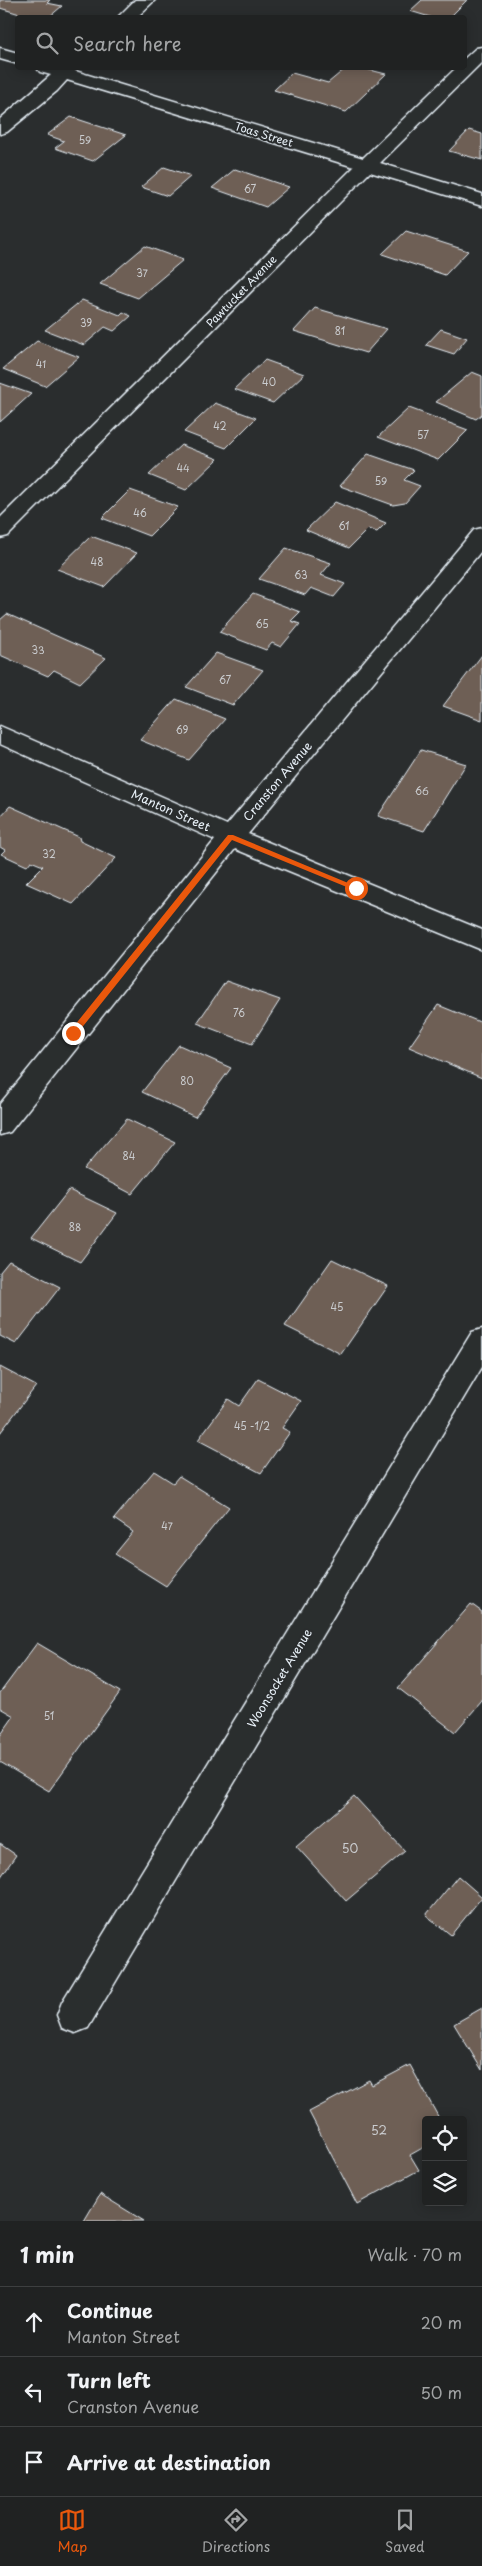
<!DOCTYPE html>
<html lang="en">
<head>
<meta charset="utf-8">
<style>
	:root { --surface:#202222; --page:#2d2f2f; --text:#f1f3f6; --muted:#a2a4a5; --line:#3d3f40; --accent:#ea580c }
	body { margin:0; font-family:"Playpen Sans",sans-serif; background:var(--page); color:var(--text) }
	.controls { position:absolute; right:15px; bottom:15px; display:grid; overflow:hidden; border-radius:5px; box-shadow:0 2px 12px #0003 }
	.controls button { width:45px; height:45px; display:grid; place-items:center; padding:0; border:0; border-bottom:1px solid var(--line); background:var(--surface); color:var(--text); font:25px sans-serif }
	.stop { position:absolute; width:15px; height:15px; margin:-11px; border:4px solid #ea580c; border-radius:50%; background:#fff }
	.stop.end { background:#ea580c; border-color:#fff; box-shadow:0 1px 5px #0008 }
	.list { margin:0; padding:0; list-style:none }
	h2 { display:flex; justify-content:space-between; align-items:center; height:65px; margin:0; padding:0 20px; font-size:21px }
	h2 small { font-size:16px; font-weight:400; color:var(--muted) }
	.list li { display:grid; grid-template-columns:32px 1fr auto; gap:15px; align-items:center; box-sizing:border-box; height:70px; padding:0 20px; border-top:1px solid var(--line) }
	.list b { display:block; font-size:19px; white-space:nowrap }
	.list p { margin:0; font-size:16px; white-space:nowrap; color:var(--muted) }
	.list em { font-size:16px; font-style:normal; color:var(--muted) }
	.icon { flex:none; width:28px; height:28px; fill:none; stroke:currentColor; stroke-width:2; stroke-linecap:round; stroke-linejoin:round }
	.map { position:relative; flex:none; width:482px; height:2221px; overflow:hidden }
	.search { position:absolute; background:var(--surface); box-shadow:0 2px 12px #0003; left:15px; right:15px; top:15px; height:55px; display:flex; align-items:center; gap:12px; box-sizing:border-box; padding:0 18px; border-radius:5px; color:var(--muted); font-size:19px }
	.sheet { height:275px; background:var(--surface) }
	nav { display:flex; justify-content:space-around; align-items:center; box-sizing:border-box; height:70px; border-top:1px solid var(--line); background:var(--surface); font-size:14px; color:var(--muted) }
	nav a { display:grid; justify-items:center; gap:2px }
	nav .on { color:var(--accent) }
	.map>svg:first-child { display:block }
</style>
</head>
<body>
<div class="map">
<svg width="482" height="2221" viewBox="0 0 482 2221">
	<rect width="100%" height="100%" fill="#2a2d2e"/>
	<filter id="ink" filterUnits="userSpaceOnUse"><feTurbulence type="fractalNoise" baseFrequency=".02" numOctaves="2"/><feDisplacementMap in="SourceGraphic" scale="10" xChannelSelector="R" yChannelSelector="G"/><feConvolveMatrix kernelMatrix="1 2 1 2 8 2 1 2 1" color-interpolation-filters="sRGB"/></filter>
	<g filter="url(#ink)">
		<path fill="#6e5e55" stroke="#e8f1f8" d="M0 0H50L47 3 62 6 48 18H33L0 8Z
			M422 0H467L449 18H433L410 11Z
			M346 68H362L386 74 346 112 274 90 292 73 328 83Z
			M71 117 126 135 93 161 55 148 64 141 47 135Z
			M469 130 482 134V160L449 151Z
			M164 167 191 176 168 196 141 187Z
			M235 169 289 187 266 207 212 188Z
			M406 231 468 251 445 275 382 254Z
			M145 246 183 260 138 298 100 284Z
			M82 300 120 315 123 312 131 316 114 331 105 327 84 345 45 330Z
			M315 308 387 329 366 353 294 331Z
			M441 329 467 338 454 354 426 345Z
			M37 341 79 357 45 386 3 369Z
			M265 360 304 374 273 403 234 389Z
			M472 372 482 376V414L476 419 436 402Z
			M0 383 31 394 0 422Z
			M215 403 256 418 226 448 184 432Z
			M409 408 468 430 438 460 378 437Z
			M181 445 218 459 186 490 149 475Z
			M368 454 414 470 404 480 420 486 405 503 393 505 340 486Z
			M130 490 178 507 149 536 102 518Z
			M335 502 386 523 377 532 368 529 349 548 306 530Z
			M91 536 137 553 104 587 57 569Z
			M286 548 331 563 321 575 345 584 334 597 311 588 305 595 259 579Z
			M253 594 300 612 291 621 300 624 281 647 272 643 266 650 219 632Z
			M7 614 106 658 80 683 54 670 48 676 0 655V620Z
			M216 653 263 670 233 705 186 687Z
			M482 655V720L443 706Z
			M176 699 225 719 189 760 140 740Z
			M421 750 466 764 424 831 378 816Z
			M10 806 79 837 80 841 116 858 73 904 26 883 43 866 31 861 27 866 1 854 5 850 0 847V817Z
			M226 981 280 1000 252 1044 197 1023Z
			M438 1005 482 1023V1078L409 1047Z
			M179 1045 231 1068 195 1117 142 1092Z
			M127 1119 175 1142 132 1194 84 1169Z
			M69 1190 117 1213 80 1262 31 1238Z
			M332 1259 388 1286 341 1354 285 1326Z
			M9 1261 60 1287 16 1344 0 1336V1272Z
			M0 1367 36 1386 0 1433Z
			M258 1379 301 1401 282 1428 290 1432 261 1473 198 1440 228 1399 239 1406Z
			M154 1471 173 1483 179 1476 229 1507 166 1586 115 1554 133 1532 114 1519Z
			M471 1604 482 1612V1701L455 1732 398 1688Z
			M37 1643 120 1692 49 1791 0 1762V1736L14 1716 0 1708V1693Z
			M354 1796 405 1851 346 1901 296 1846Z
			M0 1844 16 1855 0 1878Z
			M458 1876 482 1897 451 1935 426 1915Z
			M482 2008V2070L454 2024Z
			M410 2065 440 2120H426V2146L410 2155 419 2170 357 2204 309 2112 369 2080 372 2085Z
			M100 2194 144 2221H84Z"/>
		<g fill="none" stroke-linecap="round" stroke-linejoin="round">
			<g stroke="#e8f1f8" stroke-width="3">
				<path id="minor" d="M135 0H155L136 18H117Z
					M482 47V62L380 163 482 194V206L370 172 8 536 0 538V518L354 167 67 80 57 91 7 132 0 134V119L51 75 40 72 37 68H77L75 71 363 158 456 68H464V59L476 48Z
					M0 48 18 53V64L0 59Z
					M482 528V550L248 834 482 930V950L235 849 10 1132 0 1135V1104L215 840 0 744V726L227 825 474 530Z
					M482 1329V1367L88 2028 75 2033 62 2028 57 2015 62 2002 472 1332Z"/>
			</g>
			<use href="#minor" fill="#2a2d2e" fill-rule="evenodd"/>
		</g>
	</g>
	<path fill="#ea580c" d="M228 835H233L360 888 354 890 232 840 76 1035H70V1031Z"/>
	<g text-anchor="middle" dominant-baseline="central" stroke-width="4" stroke-linejoin="round" paint-order="stroke">
		<g font-size="10" fill="#cacccf">
			<text x="85" y="139">59</text>
			<text x="250" y="188">67</text>
			<text x="142" y="272">37</text>
			<text x="86" y="322">39</text>
			<text x="340" y="330">81</text>
			<text x="41" y="363">41</text>
			<text x="269" y="381">40</text>
			<text x="220" y="425">42</text>
			<text x="423" y="434">57</text>
			<text x="183" y="467">44</text>
			<text x="381" y="480">59</text>
			<text x="140" y="512">46</text>
			<text x="344" y="525">61</text>
			<text x="97" y="561">48</text>
			<text x="301" y="574">63</text>
			<text x="262" y="623">65</text>
			<text x="38" y="649">33</text>
			<text x="225" y="679">67</text>
			<text x="182" y="729">69</text>
			<text x="422" y="790">66</text>
			<text x="49" y="853">32</text>
			<text x="239" y="1012">76</text>
			<text x="187" y="1080">80</text>
			<text x="129" y="1155">84</text>
			<text x="75" y="1226">88</text>
			<text x="337" y="1306">45</text>
			<text x="252" y="1425">45 -1/2</text>
			<text x="167" y="1525">47</text>
			<text x="49" y="1715">51</text>
		</g>
		<g font-size="11" fill="#e8f1f8" stroke="#2a2d2e">
			<text transform="translate(264 134) rotate(17)">Toas Street</text>
			<text transform="translate(241 291) rotate(-46)">Pawtucket Avenue</text>
		</g>
		<g font-size="12" fill="#e8f1f8" stroke="#2a2d2e">
			<text transform="translate(277 781) rotate(-50)">Cranston Avenue</text>
			<text transform="translate(171 810) rotate(24)">Manton Street</text>
			<text transform="translate(279 1678) rotate(-59)">Woonsocket Avenue</text>
		</g>
		<g font-size="12" fill="#cacccf">
			<text x="350" y="1848">50</text>
			<text x="379" y="2130">52</text>
		</g>
	</g>
</svg>
<div class="controls">
<button><svg class="icon" aria-label="locate" viewBox="0 0 24 24"><circle cx="12" cy="12" r="6"/><path d="M12 2v4M12 18v4M2 12h4M18 12h4"/></svg></button>
<button><svg class="icon" aria-label="layers" viewBox="0 0 24 24"><path d="M12 4l9 5-9 5-9-5zM3 14l9 5 9-5"/></svg></button>
</div>
<div class="stop" style="left:356px;top:888px"></div>
<div class="stop end" style="left:73px;top:1033px"></div>
<div class="search"><svg class="icon" aria-label="search" viewBox="0 0 24 24"><circle cx="10" cy="10" r="6"/><path d="M15 15l6 6"/></svg>Search here</div>
</div>
<section class="sheet">
<h2>1 min<small>Walk · 70 m</small></h2>
<ul class="list">
<li><svg class="icon" aria-label="ahead" viewBox="0 0 24 24"><path d="M12 20V5M6 11l6-6 6 6"/></svg><div><b>Continue</b><p>Manton Street</p></div><em>20 m</em></li>
<li><svg class="icon" aria-label="left" viewBox="0 0 24 24"><path d="M17 20v-9H6M10 6l-5 5 5 5"/></svg><div><b>Turn left</b><p>Cranston Avenue</p></div><em>50 m</em></li>
<li><svg class="icon" aria-label="arrive" viewBox="0 0 24 24"><path d="M6 21V4h12l-3 4 3 4H6"/></svg><div><b>Arrive at destination</b></div></li>
</ul>
</section>
<nav>
<a class="on"><svg class="icon" aria-label="map" viewBox="0 0 24 24"><path d="M3 6l6-2 6 2 6-2v14l-6 2-6-2-6 2zM9 4v14M15 6v14"/></svg>Map</a>
<a><svg class="icon" aria-label="directions" viewBox="0 0 24 24"><path d="M12 3l9 9-9 9-9-9zM9 14v-3h6M13 9l2 2-2 2"/></svg>Directions</a>
<a><svg class="icon" aria-label="saved" viewBox="0 0 24 24"><path d="M7 4h10v16l-5-4-5 4z"/></svg>Saved</a>
</nav>
</body>
</html>
